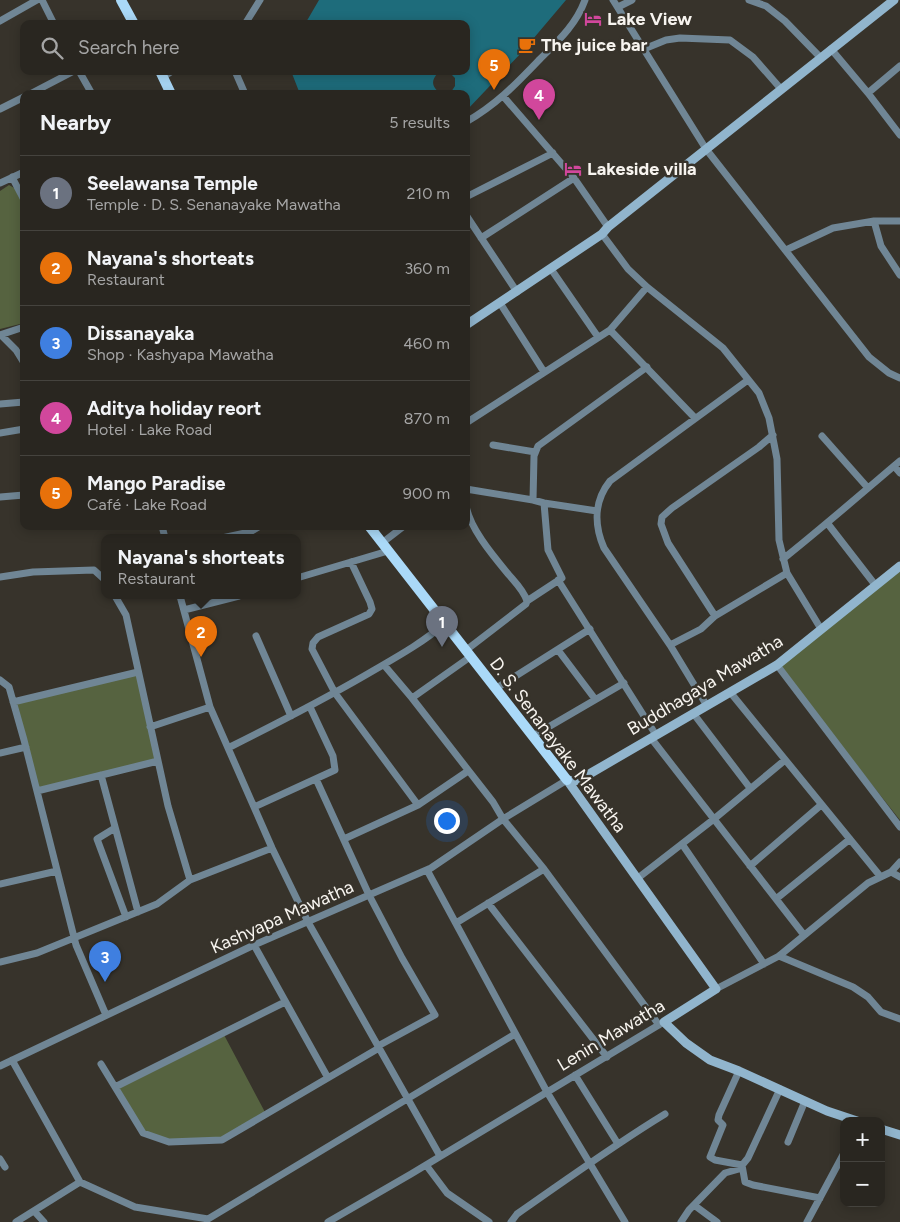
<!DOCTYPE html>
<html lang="en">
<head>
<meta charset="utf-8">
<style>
	:root { --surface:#292620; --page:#312e29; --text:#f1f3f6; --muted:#a5a5a5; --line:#45433e; --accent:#8bbbb9 }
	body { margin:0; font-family:Figtree,sans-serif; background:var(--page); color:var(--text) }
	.controls { position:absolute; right:15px; bottom:15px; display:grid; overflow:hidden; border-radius:10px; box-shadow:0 2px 12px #0003 }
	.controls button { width:45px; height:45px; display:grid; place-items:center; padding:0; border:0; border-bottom:1px solid var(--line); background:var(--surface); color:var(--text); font:25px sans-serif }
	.you { position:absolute; left:446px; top:820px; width:18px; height:18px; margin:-12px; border:4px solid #fff; border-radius:50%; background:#1a73e8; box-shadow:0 0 0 8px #1a73e833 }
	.badge { display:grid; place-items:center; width:32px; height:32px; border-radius:50%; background:var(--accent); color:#fff; font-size:16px; font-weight:700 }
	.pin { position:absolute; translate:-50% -41px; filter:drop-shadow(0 1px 2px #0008) }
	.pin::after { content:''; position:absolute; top:26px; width:18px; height:15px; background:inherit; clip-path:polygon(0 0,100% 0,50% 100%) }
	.popup { position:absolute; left:101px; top:534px; width:200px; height:65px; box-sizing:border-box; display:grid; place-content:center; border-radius:10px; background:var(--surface); filter:drop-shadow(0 1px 4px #0005); font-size:16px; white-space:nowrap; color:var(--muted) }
	.popup b { font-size:19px; color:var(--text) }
	.popup::after { content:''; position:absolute; left:50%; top:100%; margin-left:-10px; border:10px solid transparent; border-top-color:var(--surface) }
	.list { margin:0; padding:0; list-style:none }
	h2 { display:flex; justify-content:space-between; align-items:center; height:65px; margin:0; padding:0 20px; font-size:21px }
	h2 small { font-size:16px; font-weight:400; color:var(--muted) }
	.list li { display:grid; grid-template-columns:32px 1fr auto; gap:15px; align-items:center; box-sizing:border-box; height:75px; padding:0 20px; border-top:1px solid var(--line) }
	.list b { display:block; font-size:19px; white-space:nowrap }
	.list p { margin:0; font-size:16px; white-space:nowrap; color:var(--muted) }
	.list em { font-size:16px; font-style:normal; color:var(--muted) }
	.icon { flex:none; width:28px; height:28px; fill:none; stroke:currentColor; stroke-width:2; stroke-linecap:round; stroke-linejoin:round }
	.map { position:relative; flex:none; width:900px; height:1222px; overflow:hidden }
	.search { position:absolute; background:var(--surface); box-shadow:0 2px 12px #0003; left:20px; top:20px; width:450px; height:55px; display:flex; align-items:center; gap:12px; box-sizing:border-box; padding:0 18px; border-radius:10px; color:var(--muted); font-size:19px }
	.panel { position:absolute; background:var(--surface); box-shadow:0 2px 12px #0003; left:20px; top:90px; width:450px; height:440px; border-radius:10px }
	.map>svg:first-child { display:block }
</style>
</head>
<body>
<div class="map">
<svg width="900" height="1222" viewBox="0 0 900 1222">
	<rect width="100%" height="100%" fill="#37332b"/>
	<path fill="#566340" d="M9 185 16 189 24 206V323L0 329V191Z
		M900 567V820L777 665Z
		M138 672 158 761 37 791 13 702Z
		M223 1033 266 1114 222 1140 169 1142 143 1133 115 1087Z"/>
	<path fill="#1e6c7b" d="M319 0H566L522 52 466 111V94H453L451 92 455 86V78L449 72 438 73C430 81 432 88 442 94H300L291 71H466V24H305Z"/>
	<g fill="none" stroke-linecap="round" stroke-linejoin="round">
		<path stroke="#708695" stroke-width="7" d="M42 0 54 24
			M613 0 706 149 869 357 889 373 900 378
			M749 0 766 6 785 21 821 58
			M618 7 632 0
			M0 21 37 0
			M245 24 260 0
			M644 49 666 40 680 38 730 40 753 57 781 89
			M831 49 868 93 900 135
			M79 71 92 94
			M235 71 245 94
			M163 77 172 71
			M868 93 900 66
			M30 94 74 71
			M503 96 574 178 608 227
			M0 109 24 97
			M466 122C496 105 515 85 539 60 557 42 576 25 585 0
			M12 177 24 200
			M0 183 24 172
			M466 197 553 153
			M466 215 517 292
			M874 221 881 246 900 275
			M602 234 628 269 647 287 723 348 759 393 769 418 777 459 779 540 787 573 821 629
			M481 238 574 178
			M786 250 833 228 874 221H900
			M551 269 598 337
			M500 303 544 372
			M610 330 695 418
			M0 335 24 327
			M1 335 16 350 24 363
			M0 404 24 402
			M466 423 610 330 647 287
			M0 433 24 429
			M822 436 868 488
			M493 445 535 452
			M894 466 900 473
			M466 489 533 500 544 503 597 511
			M0 497 24 495
			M533 500 534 456 538 446 647 367
			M828 524 876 586
			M162 526 165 538
			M222 538 250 532 260 526
			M382 543 404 526
			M783 559C823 527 861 494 900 461
			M351 562 370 602 372 609 369 614 318 637 313 643 312 649 335 693 418 805
			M0 577 33 572 94 570 105 580
			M297 578 388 551
			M558 580 656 735
			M115 596 126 615 168 806 190 880
			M180 596 210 707 272 848 308 922 440 1156
			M527 601 562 578 548 550 544 503
			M184 610 239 596
			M715 616 668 543 661 524 662 517 672 508 759 447 773 435
			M256 636 291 716
			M670 645 701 629 715 616 787 573
			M558 650 595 699
			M465 651 526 604 527 601C524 591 516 583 509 575 495 558 469 528 466 505
			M384 665 412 698 493 802 503 819 544 869 659 1025
			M777 665 900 827
			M0 680 9 687 24 740 76 945 106 1015
			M495 689 590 629
			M730 692 880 876
			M412 698 470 657
			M13 702 138 672
			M707 706 670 645 604 548C594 525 594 501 610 481L748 380
			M693 713 750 788
			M150 727 210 707
			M533 736 624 683
			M651 738 804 935
			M228 748C274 725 319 702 364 676 391 660 420 645 444 624
			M0 753 26 747
			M101 775 138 912
			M316 779 369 895 402 958 435 1015 378 1046
			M37 791 158 761
			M254 807 335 770 333 756 310 707
			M115 828 97 839 126 917
			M344 839 418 805 468 771
			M682 844 764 964
			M750 866 821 805
			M427 870 547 1092 625 1222
			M891 872 900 877
			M638 878 714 819 785 760
			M0 884 57 871
			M776 899 850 839
			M488 903 607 1057
			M456 923 544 869
			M254 945 328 1078
			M779 956 853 987 868 997 881 1012 900 1019
			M0 962 37 953 157 904 190 880 272 848
			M716 989 779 956 868 883 891 872 900 862
			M12 1060 80 1182 135 1207 208 1219 515 1034
			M101 1064 143 1133 169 1142 222 1140 379 1048
			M0 1066 254 945 431 868 503 819 567 780
			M739 1071 719 1115 718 1120 723 1125 710 1157 715 1160 742 1165 745 1182 753 1185 820 1198
			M575 1075 618 1144
			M115 1087 285 1002
			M788 1142 805 1101
			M0 1159 5 1167
			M426 1165 447 1193 489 1222
			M694 1205 717 1222
			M34 1211 44 1222
			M16 1222 80 1182
			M328 1222 411 1174 662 1023
			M511 1222 517 1214C566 1180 614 1145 665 1114
			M681 1222 689 1210 725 1173 739 1169 748 1158 780 1089
			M807 1222 844 1153"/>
		<path stroke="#91b5cd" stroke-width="9" d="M466 325 602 234 608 227 894 0
			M567 780 716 989 664 1022 686 1043 710 1060 739 1071 827 1111 857 1121
			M567 780 575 781 591 773 777 665 900 566
			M881 1129 900 1135"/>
		<path stroke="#aad9f8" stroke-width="10" d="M121 0 134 24
			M160 71 171 94
			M369 526 567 780"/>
	</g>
	<defs>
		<g id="hotel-bare" transform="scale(1.35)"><path d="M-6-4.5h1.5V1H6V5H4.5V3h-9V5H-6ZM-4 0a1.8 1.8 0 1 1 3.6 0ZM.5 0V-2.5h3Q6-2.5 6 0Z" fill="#d1479c" stroke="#37332b" stroke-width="2.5" paint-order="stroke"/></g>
		<g id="cafe-bare" transform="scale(1.35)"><path d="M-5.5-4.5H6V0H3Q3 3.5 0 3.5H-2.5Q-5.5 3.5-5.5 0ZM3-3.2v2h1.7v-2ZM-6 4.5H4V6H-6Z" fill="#e8710a" stroke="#37332b" stroke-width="2.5" paint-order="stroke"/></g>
	</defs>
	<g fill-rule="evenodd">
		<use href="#hotel-bare" x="593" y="19"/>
		<use href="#cafe-bare" x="527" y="45"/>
		<use href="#hotel-bare" x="573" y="169"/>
	</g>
	<g text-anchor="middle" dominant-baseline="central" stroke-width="5" stroke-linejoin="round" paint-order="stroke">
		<g font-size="18" font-weight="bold" fill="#f7f4ef" stroke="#37332b" text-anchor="start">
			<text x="607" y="19">Lake View</text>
			<text x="541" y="45">The juice bar</text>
			<text x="587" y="169">Lakeside villa</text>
		</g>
		<g font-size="18" fill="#f7f4ef" stroke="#37332b">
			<text transform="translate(705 685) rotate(-31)">Buddhagaya Mawatha</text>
			<text transform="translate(558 745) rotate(53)">D. S. Senanayake Mawatha</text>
			<text transform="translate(282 917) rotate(-24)">Kashyapa Mawatha</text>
			<text transform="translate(611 1035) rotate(-31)">Lenin Mawatha</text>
		</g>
	</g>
</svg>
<div class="controls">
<button>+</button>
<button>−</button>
</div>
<div class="you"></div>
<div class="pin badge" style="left:442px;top:647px;background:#6b7280">1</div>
<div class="pin badge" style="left:201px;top:657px;background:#e8710a">2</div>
<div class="popup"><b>Nayana's shorteats</b>Restaurant</div>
<div class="pin badge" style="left:105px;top:982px;background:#3f7fe0">3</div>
<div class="pin badge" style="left:539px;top:120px;background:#d1479c">4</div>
<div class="pin badge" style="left:494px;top:90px;background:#e8710a">5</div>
<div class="search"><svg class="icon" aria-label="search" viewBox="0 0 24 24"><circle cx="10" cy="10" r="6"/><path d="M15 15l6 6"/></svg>Search here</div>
<section class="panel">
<h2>Nearby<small>5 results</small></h2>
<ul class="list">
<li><span class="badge" style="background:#6b7280">1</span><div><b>Seelawansa Temple</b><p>Temple · D. S. Senanayake Mawatha</p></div><em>210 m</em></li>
<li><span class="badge" style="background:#e8710a">2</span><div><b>Nayana's shorteats</b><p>Restaurant</p></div><em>360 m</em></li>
<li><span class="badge" style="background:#3f7fe0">3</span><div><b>Dissanayaka</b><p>Shop · Kashyapa Mawatha</p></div><em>460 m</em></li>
<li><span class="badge" style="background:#d1479c">4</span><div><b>Aditya holiday reort</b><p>Hotel · Lake Road</p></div><em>870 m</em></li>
<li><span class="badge" style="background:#e8710a">5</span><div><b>Mango Paradise</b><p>Café · Lake Road</p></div><em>900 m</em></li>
</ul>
</section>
</div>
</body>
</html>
